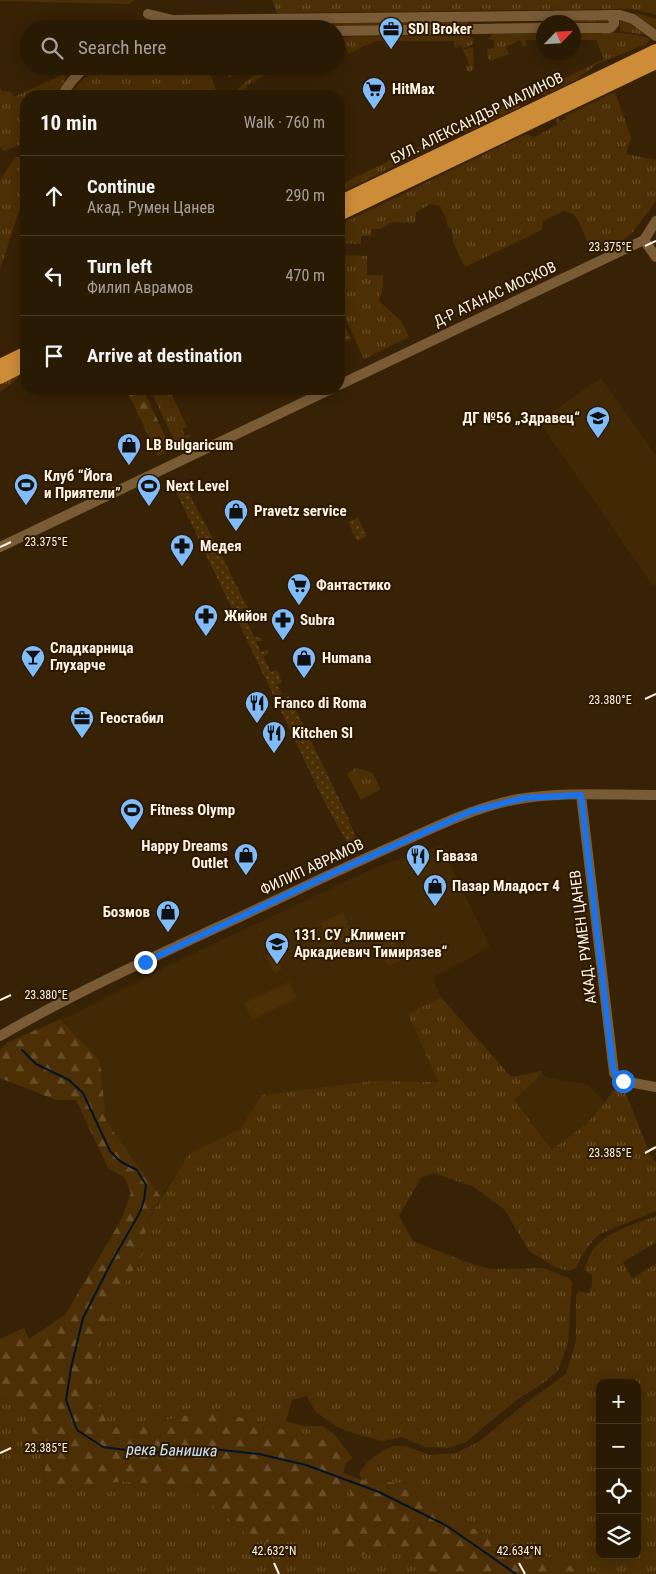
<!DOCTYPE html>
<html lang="en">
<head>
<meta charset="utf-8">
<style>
	:root { --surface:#291a04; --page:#31230e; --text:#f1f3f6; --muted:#a5a19a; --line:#453826 }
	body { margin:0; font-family:"Roboto Condensed",sans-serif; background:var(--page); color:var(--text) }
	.controls { position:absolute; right:15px; bottom:15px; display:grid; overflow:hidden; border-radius:10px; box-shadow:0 2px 12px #0003 }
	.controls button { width:45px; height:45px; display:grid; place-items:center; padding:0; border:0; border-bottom:1px solid var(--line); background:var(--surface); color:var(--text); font:25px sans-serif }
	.compass { position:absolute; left:536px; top:15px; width:45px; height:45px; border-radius:50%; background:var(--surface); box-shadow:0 2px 12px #0003; rotate:65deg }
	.stop { position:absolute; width:15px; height:15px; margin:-11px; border:4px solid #1a73e8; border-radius:50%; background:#fff }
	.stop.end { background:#1a73e8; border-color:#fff; box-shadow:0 1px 5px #0008 }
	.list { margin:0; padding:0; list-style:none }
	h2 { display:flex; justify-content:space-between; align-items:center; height:65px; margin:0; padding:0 20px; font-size:21px }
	h2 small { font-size:16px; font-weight:400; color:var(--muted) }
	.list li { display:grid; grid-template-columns:32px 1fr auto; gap:15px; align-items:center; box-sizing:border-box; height:80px; padding:0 20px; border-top:1px solid var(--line) }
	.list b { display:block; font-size:19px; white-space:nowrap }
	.list p { margin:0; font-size:16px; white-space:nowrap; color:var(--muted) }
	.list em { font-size:16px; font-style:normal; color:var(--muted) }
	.icon { flex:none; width:28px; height:28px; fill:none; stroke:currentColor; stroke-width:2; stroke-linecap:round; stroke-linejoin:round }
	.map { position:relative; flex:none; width:656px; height:1574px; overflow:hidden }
	.search { position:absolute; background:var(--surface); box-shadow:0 2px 12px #0003; left:20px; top:20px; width:325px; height:55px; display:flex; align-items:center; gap:12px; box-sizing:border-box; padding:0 18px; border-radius:28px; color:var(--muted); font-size:19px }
	.panel { position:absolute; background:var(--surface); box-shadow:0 2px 12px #0003; left:20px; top:90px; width:325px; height:305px; border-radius:20px }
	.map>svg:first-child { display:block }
</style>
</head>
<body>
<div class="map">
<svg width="656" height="1574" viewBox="0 0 656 1574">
	<defs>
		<pattern id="grass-tufts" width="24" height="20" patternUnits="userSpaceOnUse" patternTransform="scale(1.25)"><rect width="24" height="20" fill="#4c2f04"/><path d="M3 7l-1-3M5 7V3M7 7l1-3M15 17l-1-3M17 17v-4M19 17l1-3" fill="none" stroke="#674e29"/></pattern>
		<pattern id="forest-firs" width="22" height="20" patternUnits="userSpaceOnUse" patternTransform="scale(1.25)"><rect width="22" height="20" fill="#4c2f04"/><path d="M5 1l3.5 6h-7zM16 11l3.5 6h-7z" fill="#674e29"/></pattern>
		<pattern id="park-dots" width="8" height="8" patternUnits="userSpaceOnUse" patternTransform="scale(1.25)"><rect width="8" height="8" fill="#4c2f04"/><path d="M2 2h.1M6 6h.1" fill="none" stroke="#674e29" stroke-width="1.8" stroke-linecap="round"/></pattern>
	</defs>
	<rect width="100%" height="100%" fill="#372205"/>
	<path fill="#422906" d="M601 378 656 456V584L653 586 539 421Z
		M441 846 490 947 433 978 441 997 408 1014 439 1082 373 1081 262 1095 240 1129 189 1155 161 1197 106 1121 100 1061 60 1019 68 1017 173 963 379 866Z
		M542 1074 548 1078 587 1084 606 1103 578 1131 553 1149 514 1100Z"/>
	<path fill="url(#grass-tufts)" fill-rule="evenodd" d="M0 0H134L129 4 0 1Z
		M272 0H656V15L632 9 277 13Z
		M609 19 610 23 544 22 543 24 495 25V23C533 23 571 20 609 19Z
		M468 21V25L251 28 249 25 250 24Z
		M620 21 632 24 645 35 620 31Z
		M240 23 242 26 240 28H177L175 26Z
		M574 33C591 33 637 31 650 39L646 44 597 64 577 79 552 92 551 91 547 92 548 95 544 96 542 91 532 96 526 103H523L521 99 604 59 598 45 597 40H574Z
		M492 34H543V40H526V46L523 47 520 40 506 47 509 54 490 61 488 58 487 49 494 48V40L488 39Z
		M469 35 473 39V44L463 49 461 45 454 48V41H394V36Z
		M392 36V43L386 46 384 41H377L361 47V48L349 54 343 41 336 44V37Z
		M472 47H473L474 69 469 72 465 67 469 64 463 50Z
		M99 66H207L217 93 210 96 188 95 185 96H69L80 82Z
		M223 66H244L234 75 229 78Z
		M265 66H281L248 85 244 90 243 96H236L235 91Z
		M64 74 66 78 56 96H26V146L19 145 4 151 0 147V86L2 91 11 92 14 97Z
		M615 92 631 137 626 154 656 160V201L633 232 625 239 593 254 578 220 573 214 564 211 543 221 542 230 465 267 453 242 452 231 447 225 446 218 440 206 430 204 416 212 415 223 392 222 381 229H372L371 236H361V244L340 243V255L367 256V275H383V286L379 301 401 321 409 337 364 359 339 305V225L526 134 534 137 557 125 555 120 558 118 560 122 566 119 565 116Z
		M517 99 520 107 466 132H459L456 128Z
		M439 137V143L436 146 339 193V185Z
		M15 157H26V189L0 270V180Z
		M20 374 13 383 0 392V383Z
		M150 389H169L187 427 182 429 185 436 190 434 191 436 185 439 187 445 179 450Z
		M356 768 373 773 380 788 379 790 361 800 347 774Z
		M441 997 511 1077 542 1071V1074L514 1100 552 1149C576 1133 599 1115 613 1090L625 1091 652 1159 656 1162V1211L600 1234C589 1243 582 1255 576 1268L568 1271 553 1266 529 1251 505 1210 474 1187 434 1173 421 1178 399 1216 413 1241 469 1263 490 1269 544 1268 568 1278 572 1282 568 1343 558 1371 539 1386 518 1399 466 1442 448 1448 425 1447 402 1437 383 1441 358 1435 339 1428 316 1412 306 1396 292 1400 286 1421 304 1426H322L334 1434 353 1458 346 1463 334 1444 316 1436 281 1429 211 1409 143 1426 110 1429 95 1397 94 1371 111 1304 143 1254 148 1242 144 1226 189 1154 240 1129 262 1095 373 1081 438 1082 408 1014Z
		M656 1216V1242L623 1262 632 1278 656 1264V1574H580L573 1567 512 1542 459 1524 414 1484 362 1480 359 1474 367 1462 382 1451 394 1446H405L430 1455 456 1453 480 1441 522 1406 566 1374 576 1340V1295L579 1291 589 1293 592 1285V1275L584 1270C587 1261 591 1250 599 1243 611 1231 639 1222 656 1216ZM600 1383H637V1555H600Z
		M0 1398 18 1402 43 1451 45 1479 69 1491 122 1481 192 1488 244 1532 291 1540 327 1501 338 1494 343 1486 350 1491 351 1507 330 1537 361 1556 387 1544 430 1571 431 1574H0Z"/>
	<path fill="url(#forest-firs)" d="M126 389H143L171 449 158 456Z
		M60 1019 100 1061 106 1121 161 1197 144 1226 148 1242 143 1254 111 1304 94 1371 95 1397 110 1428 143 1426 211 1409 281 1429 316 1436 334 1444 346 1463 343 1473 362 1480 414 1484 459 1524 512 1542 573 1567 580 1574H431L430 1571 387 1544 361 1556 341 1557 330 1537 350 1507V1491L343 1486 338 1494 327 1501 291 1540 266 1542 244 1532 192 1488 122 1481 69 1491 45 1479 43 1451 18 1402 0 1398V1339L24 1328 29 1339 65 1315 121 1220 131 1193 124 1177 108 1168 76 1100H56L0 1078V1050L7 1043Z"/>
	<path fill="url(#park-dots)" d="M339 313 351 339 339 345Z
		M180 483 185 486 219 550 248 609H241L254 637 261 638 263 641H256L261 652 267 650 269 653 263 656 271 672 277 670 282 682 277 685 284 699 289 696 346 813 357 840 348 844 324 801 175 490 176 485Z
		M358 518 367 536 357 541 348 522Z"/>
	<path fill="#4c2f04" d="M633 12 656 19V29L652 28Z
		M343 912 348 923 325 934 320 924Z
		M349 924 354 934 330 945 325 935Z
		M389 929 393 938 379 945 374 936Z
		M394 940 398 949 383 956 379 946Z
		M399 950 403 959 388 966 384 957Z
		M275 953 282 969 274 973 266 956Z
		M289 982 297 998 252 1020 244 1003Z"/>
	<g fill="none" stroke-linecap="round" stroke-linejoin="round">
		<path stroke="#01152a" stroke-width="2" d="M22 1050 36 1064 69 1080 83 1093 110 1151 121 1162 137 1170 146 1185 144 1200 140 1212 111 1263 83 1318 71 1368 66 1400 77 1430 103 1447 148 1453 203 1448 259 1454 306 1465 379 1492 447 1526 516 1574"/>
		<path stroke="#795b36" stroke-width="10" d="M148 14 173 20
			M574 28H610L614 24V19L609 15
			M162 29 166 24 173 20 620 15 633 19 656 36
			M336 31 544 28
			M62 96C68 84 76 75 87 66
			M644 240 656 257
			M339 385 644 240 656 221
			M0 547 331 389
			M581 795 614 1073 619 1079 623 1081 656 1087
			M0 1036C93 982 194 939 291 893 328 875 366 858 404 841 439 825 475 808 513 800 559 791 609 795 656 795"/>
		<path stroke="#cc8c38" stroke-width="12" d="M339 202 656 50
			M339 215 656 63
			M0 365 26 352
			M0 378 26 365"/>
	</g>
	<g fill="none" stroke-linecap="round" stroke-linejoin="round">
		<path stroke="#1a73e8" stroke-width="6" d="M145 962 333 873 472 811 524 798 581 795 613 1068 616 1076 623 1081"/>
	</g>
	<path fill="none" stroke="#fef3e7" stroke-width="2" d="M645 246 656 241M0 547 11 542M645 699 656 694M0 1000 11 995M645 1153 656 1147M0 1453 11 1448M274 1563 279 1574M519 1563 525 1574"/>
	<defs>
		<g id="office-pin" transform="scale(1.25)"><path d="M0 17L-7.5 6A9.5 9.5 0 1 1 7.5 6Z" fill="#81bcfa" stroke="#2d1800"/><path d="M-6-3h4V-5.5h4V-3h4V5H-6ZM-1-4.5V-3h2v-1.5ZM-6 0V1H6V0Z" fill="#111"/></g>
		<g id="supermarket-pin" transform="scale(1.25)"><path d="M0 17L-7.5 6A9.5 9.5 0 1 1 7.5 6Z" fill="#81bcfa" stroke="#2d1800"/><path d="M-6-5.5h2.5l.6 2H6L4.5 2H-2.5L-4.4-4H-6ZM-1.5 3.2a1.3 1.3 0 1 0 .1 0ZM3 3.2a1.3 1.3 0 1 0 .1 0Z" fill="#111"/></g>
		<g id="school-pin" transform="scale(1.25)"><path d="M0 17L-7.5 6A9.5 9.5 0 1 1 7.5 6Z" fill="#81bcfa" stroke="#2d1800"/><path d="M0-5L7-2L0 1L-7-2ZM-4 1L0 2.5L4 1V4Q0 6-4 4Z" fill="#111"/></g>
		<g id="shop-pin" transform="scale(1.25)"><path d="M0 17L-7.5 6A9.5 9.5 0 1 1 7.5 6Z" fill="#81bcfa" stroke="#2d1800"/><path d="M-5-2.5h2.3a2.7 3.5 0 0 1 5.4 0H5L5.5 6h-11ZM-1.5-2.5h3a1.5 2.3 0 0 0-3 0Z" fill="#111"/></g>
		<g id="stadium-pin" transform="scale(1.25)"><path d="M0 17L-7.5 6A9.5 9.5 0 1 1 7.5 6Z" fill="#81bcfa" stroke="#2d1800"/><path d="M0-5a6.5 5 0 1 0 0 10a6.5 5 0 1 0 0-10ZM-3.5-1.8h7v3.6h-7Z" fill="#111"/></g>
		<g id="pharmacy-pin" transform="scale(1.25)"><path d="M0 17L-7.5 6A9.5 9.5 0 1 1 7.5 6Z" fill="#81bcfa" stroke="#2d1800"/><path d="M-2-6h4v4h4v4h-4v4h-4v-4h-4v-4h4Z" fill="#111"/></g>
		<g id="bar-pin" transform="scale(1.25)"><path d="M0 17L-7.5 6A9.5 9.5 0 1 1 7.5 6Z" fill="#81bcfa" stroke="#2d1800"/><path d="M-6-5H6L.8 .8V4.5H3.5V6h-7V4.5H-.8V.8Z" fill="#111"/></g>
		<g id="restaurant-pin" transform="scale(1.25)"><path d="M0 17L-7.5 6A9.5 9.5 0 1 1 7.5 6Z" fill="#81bcfa" stroke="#2d1800"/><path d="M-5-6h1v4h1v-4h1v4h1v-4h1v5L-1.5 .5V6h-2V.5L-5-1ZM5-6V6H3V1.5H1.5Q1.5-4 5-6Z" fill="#111"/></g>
	</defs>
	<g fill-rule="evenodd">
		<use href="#office-pin" x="391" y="29"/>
		<use href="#supermarket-pin" x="374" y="89"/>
		<use href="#school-pin" x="598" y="418"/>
		<use href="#shop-pin" x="129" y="445"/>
		<use href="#stadium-pin" x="26" y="485"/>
		<use href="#stadium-pin" x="149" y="486"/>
		<use href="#shop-pin" x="236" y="511"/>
		<use href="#pharmacy-pin" x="182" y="546"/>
		<use href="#supermarket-pin" x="299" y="585"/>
		<use href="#pharmacy-pin" x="206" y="616"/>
		<use href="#pharmacy-pin" x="283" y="620"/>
		<use href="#bar-pin" x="33" y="657"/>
		<use href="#shop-pin" x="304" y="658"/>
		<use href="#restaurant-pin" x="257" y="703"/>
		<use href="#office-pin" x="82" y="718"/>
		<use href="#restaurant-pin" x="274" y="733"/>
		<use href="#stadium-pin" x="132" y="810"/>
		<use href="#shop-pin" x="246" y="855"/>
		<use href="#restaurant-pin" x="418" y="856"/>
		<use href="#shop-pin" x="435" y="886"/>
		<use href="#shop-pin" x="168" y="912"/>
		<use href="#school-pin" x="277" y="944"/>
	</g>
	<g text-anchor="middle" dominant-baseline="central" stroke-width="4" stroke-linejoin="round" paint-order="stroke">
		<g font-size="15" font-weight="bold" fill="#fef3e7" stroke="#2d1800" text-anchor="start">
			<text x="408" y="29">SDI Broker</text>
			<text x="392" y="89">HitMax</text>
			<text x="580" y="418" text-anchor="end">ДГ №56 „Здравец“</text>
			<text x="146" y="445">LB Bulgaricum</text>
			<text x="44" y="476">Клуб “Йога<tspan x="44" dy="17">и Приятели”</tspan></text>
			<text x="166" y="486">Next Level</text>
			<text x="254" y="511">Pravetz service</text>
			<text x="200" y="546">Медея</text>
			<text x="316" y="585">Фантастико</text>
			<text x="224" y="616">Жийон</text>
			<text x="300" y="620">Subra</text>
			<text x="50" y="648">Сладкарница<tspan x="50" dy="17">Глухарче</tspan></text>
			<text x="322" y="658">Humana</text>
			<text x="274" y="703">Franco di Roma</text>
			<text x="100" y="718">Геостабил</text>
			<text x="292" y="733">Kitchen SI</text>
			<text x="150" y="810">Fitness Olymp</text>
			<text x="228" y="846" text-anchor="end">Happy Dreams<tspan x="228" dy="17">Outlet</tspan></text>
			<text x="436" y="856">Гаваза</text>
			<text x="452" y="886">Пазар Младост 4</text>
			<text x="150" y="912" text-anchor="end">Бозмов</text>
			<text x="294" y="935">131. СУ „Климент<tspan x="294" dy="17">Аркадиевич Тимирязев“</tspan></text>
		</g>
		<g font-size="15" fill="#fef3e7" stroke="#2d1800">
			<text transform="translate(477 118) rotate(-26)">БУЛ. АЛЕКСАНДЪР МАЛИНОВ</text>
			<text transform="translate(495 294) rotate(-25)">Д-Р АТАНАС МОСКОВ</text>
			<text transform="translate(312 867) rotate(-25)">ФИЛИП АВРАМОВ</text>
			<text transform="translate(583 937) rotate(-97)">АКАД. РУМЕН ЦАНЕВ</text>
		</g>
		<g font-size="16" font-style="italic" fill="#c9e3fe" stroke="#2d1800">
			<text transform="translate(172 1450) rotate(1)">река Банишка</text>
		</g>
	</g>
	<g font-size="12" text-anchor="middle" fill="#fef3e7" stroke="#2d1800" stroke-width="4" stroke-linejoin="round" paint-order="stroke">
		<text x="610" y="251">23.375°E</text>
		<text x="46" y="546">23.375°E</text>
		<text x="610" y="704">23.380°E</text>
		<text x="46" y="999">23.380°E</text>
		<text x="610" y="1157">23.385°E</text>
		<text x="46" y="1452">23.385°E</text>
		<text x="274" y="1555">42.632°N</text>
		<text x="519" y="1555">42.634°N</text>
	</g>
</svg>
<div class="controls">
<button>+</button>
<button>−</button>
<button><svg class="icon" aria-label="locate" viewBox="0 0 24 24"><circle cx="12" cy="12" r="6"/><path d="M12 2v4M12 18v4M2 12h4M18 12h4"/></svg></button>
<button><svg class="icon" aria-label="layers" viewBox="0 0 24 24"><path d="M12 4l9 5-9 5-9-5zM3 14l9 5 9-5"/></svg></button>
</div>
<svg class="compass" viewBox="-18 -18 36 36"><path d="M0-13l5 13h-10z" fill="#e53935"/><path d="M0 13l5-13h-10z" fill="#a5a19a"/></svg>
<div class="stop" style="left:623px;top:1081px"></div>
<div class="stop end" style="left:145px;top:962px"></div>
<div class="search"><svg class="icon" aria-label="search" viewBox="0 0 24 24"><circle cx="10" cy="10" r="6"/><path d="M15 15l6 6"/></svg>Search here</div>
<section class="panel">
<h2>10 min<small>Walk · 760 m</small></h2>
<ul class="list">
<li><svg class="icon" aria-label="ahead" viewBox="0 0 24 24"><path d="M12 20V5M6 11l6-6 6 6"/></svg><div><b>Continue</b><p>Акад. Румен Цанев</p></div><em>290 m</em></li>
<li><svg class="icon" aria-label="left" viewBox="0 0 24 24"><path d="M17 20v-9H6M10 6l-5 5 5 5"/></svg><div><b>Turn left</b><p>Филип Аврамов</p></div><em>470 m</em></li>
<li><svg class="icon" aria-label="arrive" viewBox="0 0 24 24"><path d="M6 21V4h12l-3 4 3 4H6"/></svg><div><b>Arrive at destination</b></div></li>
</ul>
</section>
</div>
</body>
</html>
